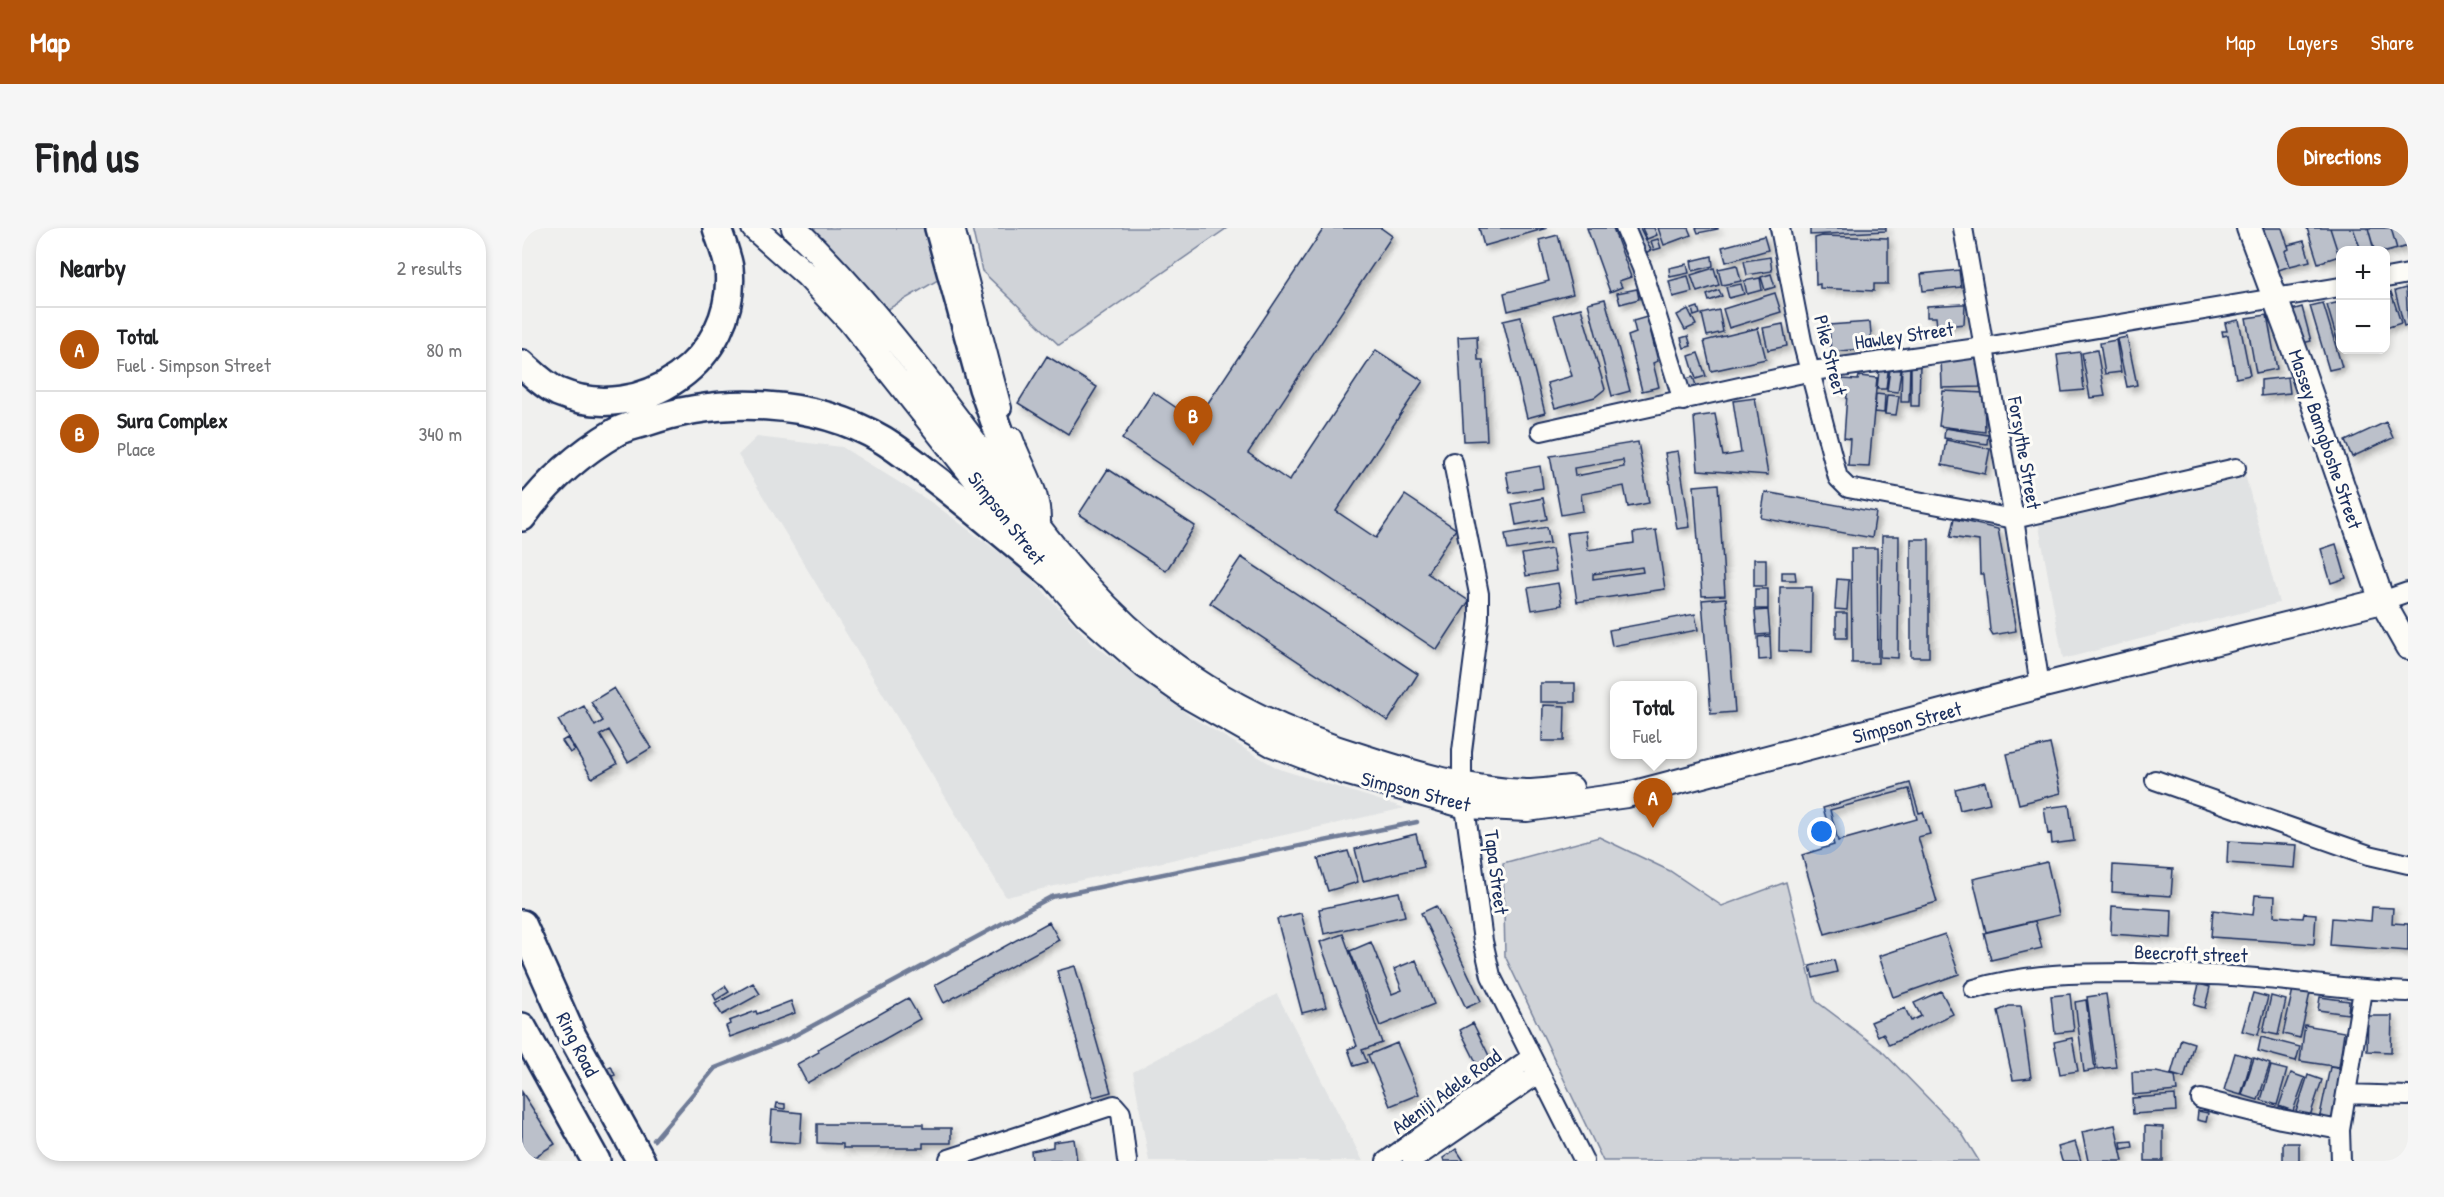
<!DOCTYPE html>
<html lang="en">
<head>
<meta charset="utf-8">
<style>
	:root { --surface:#fff; --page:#f6f6f6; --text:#202124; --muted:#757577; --line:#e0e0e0; --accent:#b45309 }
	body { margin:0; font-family:"Patrick Hand",sans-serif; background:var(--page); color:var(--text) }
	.controls { position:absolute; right:18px; top:18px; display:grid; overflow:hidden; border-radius:12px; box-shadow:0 3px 9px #0003 }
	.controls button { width:54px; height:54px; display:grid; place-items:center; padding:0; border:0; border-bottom:2px solid var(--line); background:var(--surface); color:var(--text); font:30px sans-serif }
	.you { position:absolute; left:1300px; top:604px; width:21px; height:21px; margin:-15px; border:4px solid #fff; border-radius:50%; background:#1a73e8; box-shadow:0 0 0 9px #1a73e833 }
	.badge { display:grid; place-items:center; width:39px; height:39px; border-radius:50%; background:var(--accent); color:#fff; font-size:20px; font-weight:700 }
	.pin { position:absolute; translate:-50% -50px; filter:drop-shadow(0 2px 3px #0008) }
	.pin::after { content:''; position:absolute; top:32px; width:21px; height:18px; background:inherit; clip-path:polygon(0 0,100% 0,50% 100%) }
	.popup { position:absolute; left:1088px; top:453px; width:87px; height:78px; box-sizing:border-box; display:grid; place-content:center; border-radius:12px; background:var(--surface); filter:drop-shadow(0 2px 4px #0005); font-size:20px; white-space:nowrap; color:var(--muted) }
	.popup b { font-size:22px; color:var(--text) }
	.popup::after { content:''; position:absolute; left:50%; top:100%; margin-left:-12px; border:12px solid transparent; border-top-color:var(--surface) }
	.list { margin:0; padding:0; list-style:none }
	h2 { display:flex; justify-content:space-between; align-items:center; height:78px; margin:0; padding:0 24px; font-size:26px }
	h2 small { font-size:20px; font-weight:400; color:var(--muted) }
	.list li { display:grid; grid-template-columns:39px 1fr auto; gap:18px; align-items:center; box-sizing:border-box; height:84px; padding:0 24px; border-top:2px solid var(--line) }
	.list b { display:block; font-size:22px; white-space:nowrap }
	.list p { margin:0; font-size:20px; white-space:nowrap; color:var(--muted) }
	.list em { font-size:20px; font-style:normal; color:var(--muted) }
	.map { position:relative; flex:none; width:1886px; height:933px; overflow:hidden; border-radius:24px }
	header { display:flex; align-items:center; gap:36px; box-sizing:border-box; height:84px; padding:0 30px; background:var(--accent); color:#fff }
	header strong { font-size:28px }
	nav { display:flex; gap:33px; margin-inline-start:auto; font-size:21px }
	.intro { display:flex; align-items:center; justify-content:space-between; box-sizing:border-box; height:144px; padding:0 36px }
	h1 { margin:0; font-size:42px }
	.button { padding:15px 27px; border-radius:24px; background:var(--accent); color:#fff; font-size:21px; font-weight:700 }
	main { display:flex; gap:36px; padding:0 36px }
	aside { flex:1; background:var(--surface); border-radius:24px; box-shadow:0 3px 9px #0003 }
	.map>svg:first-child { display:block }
</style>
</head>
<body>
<header>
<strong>Map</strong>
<nav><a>Map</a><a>Layers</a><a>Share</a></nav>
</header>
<div class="intro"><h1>Find us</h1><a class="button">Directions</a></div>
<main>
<aside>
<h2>Nearby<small>2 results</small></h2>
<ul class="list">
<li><span class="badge">A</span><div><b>Total</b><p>Fuel · Simpson Street</p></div><em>80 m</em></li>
<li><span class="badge">B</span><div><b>Sura Complex</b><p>Place</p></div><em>340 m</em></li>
</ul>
</aside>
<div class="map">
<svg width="1886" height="933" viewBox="0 0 1886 933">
	<defs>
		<filter id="shadow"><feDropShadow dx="4" dy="4" stdDeviation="3" flood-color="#0004"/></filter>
	</defs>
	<rect width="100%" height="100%" fill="#f0f0ee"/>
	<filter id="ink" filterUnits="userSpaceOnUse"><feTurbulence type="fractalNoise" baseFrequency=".0167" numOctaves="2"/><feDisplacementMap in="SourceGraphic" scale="12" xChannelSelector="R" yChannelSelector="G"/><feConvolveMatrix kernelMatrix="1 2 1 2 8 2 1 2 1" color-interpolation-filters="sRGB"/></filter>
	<g filter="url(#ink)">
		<path fill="#e0e2e3" d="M235 209 320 219 412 276 502 343 570 415 668 488 757 541 883 580 484 669 216 227Z
			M1723 246 1757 375 1541 431 1516 293Z
			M755 766 841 933H627L611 844Z"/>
		<path fill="#d0d3d8" stroke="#76819b" stroke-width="1.5" d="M289 0H401L421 49 351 90Z
			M450 0H705L537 117 460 43Z
			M1077 609 1148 643 1200 678 1264 654 1294 773 1359 822 1439 904 1457 933H1081L983 728 981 635Z"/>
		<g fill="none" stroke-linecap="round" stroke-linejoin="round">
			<path stroke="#6f7b97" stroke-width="4.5" d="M132 912 193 840 266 811 529 669 895 594"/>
		</g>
		<path fill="#bbc0ca" stroke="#1b2f5e" stroke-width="1.5" fill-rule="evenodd" filter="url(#shadow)" d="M802 0H859L870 8 726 225 767 253 854 122 901 153 814 283 854 310 883 267 934 301 905 345 947 373 915 422 600 211 631 164 674 193Z
			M957 0H1025L962 18Z
			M1065 0H1091L1109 49 1097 53 1100 59 1088 64Z
			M1113 0H1118L1129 22 1120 27 1108 3Z
			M1120 0H1132L1135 7 1125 11Z
			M1136 0H1166L1169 7 1142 17Z
			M1174 0H1196V1L1176 5Z
			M1288 0H1364V3L1288 7Z
			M1740 0H1760L1767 21 1763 23 1768 38 1754 43Z
			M1785 0H1808L1817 28 1796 35Z
			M1808 0H1831L1839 22H1818V31Z
			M1831 0H1846L1852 21 1839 22Z
			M1846 0H1869L1875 21 1864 24 1852 22Z
			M1869 0H1886V18L1875 21Z
			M1036 7 1051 66 986 83 982 65 1027 53 1017 12Z
			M1242 8 1246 22 1204 34 1200 19Z
			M1300 8 1366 10V56H1352V63L1298 60V56L1294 57 1293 10Z
			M1136 11 1139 20 1132 22 1129 13Z
			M1782 13 1788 33 1768 38 1763 23 1767 21 1766 17Z
			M1190 28 1191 38 1171 43 1169 33Z
			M1248 29 1250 43 1225 47 1222 33Z
			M1165 36 1167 45 1148 49 1147 40Z
			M1215 37 1219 53 1200 57 1196 41Z
			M1192 40 1197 57 1175 64 1169 47Z
			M1437 42 1439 59 1401 63 1399 46Z
			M1249 46 1253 59 1243 62 1239 49Z
			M1166 48 1170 64 1151 69 1147 53Z
			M1238 50 1240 62 1225 66 1222 53Z
			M1219 56 1222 66 1207 70 1204 59Z
			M1884 60 1886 97 1882 98 1873 63Z
			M1115 61 1117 71 1098 76 1095 65Z
			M1197 62 1200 68 1187 73 1185 67Z
			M1869 64 1879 95 1864 100V66Z
			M1253 65 1259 84 1207 100 1201 81Z
			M1083 71 1108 163 1090 168 1066 75Z
			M1818 74V114L1816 115 1805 77Z
			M1801 75 1820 139 1807 142 1788 78Z
			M1440 76H1443L1442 96 1415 99 1414 89H1405V78Z
			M1176 79 1178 86 1172 88 1170 81Z
			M1780 79 1789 113 1772 117 1763 84Z
			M1059 80 1083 161 1073 169 1033 180 1025 155 1050 148 1032 87Z
			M1166 81 1174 97 1163 102 1155 87Z
			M1197 82 1201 104 1185 108 1180 86Z
			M1745 87 1755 141 1734 145 1724 90Z
			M999 89 1023 185 1005 190 981 93Z
			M1125 89 1136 133 1131 135 1137 159 1120 163 1106 108 1114 105 1111 93Z
			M1717 92 1728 147 1714 150 1706 107 1701 108 1700 103H1705L1703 95Z
			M1348 94 1350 120 1309 124 1307 97Z
			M1261 96 1265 118 1246 122 1241 100Z
			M1236 100 1244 131 1189 143 1182 113Z
			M955 108 956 132H961L965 212 942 213 936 109Z
			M1166 108 1169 118 1162 120 1159 110Z
			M1605 109 1615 157 1605 159 1595 111Z
			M1594 112 1599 144 1583 146 1578 115Z
			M1575 122 1583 168 1568 170 1560 125Z
			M1558 124 1562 162 1540 164 1535 127Z
			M1176 125 1184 148 1174 151 1167 128Z
			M525 128 575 159 546 206 496 175Z
			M1457 128 1458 159 1420 160 1419 129Z
			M1358 134 1367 135 1364 161H1355Z
			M1380 134 1388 135 1387 174H1379Z
			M1389 135H1398L1397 178H1389Z
			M1368 141 1379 142 1376 164 1365 163Z
			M1337 148 1355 150 1347 239 1326 238 1328 211 1322 210 1325 166 1317 165 1319 151 1336 152Z
			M1171 149 1175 160 1165 163 1161 152Z
			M1766 149 1768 165 1739 168V152Z
			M1421 163 1462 165 1463 204 1417 198Z
			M1354 166 1363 167 1362 185 1353 184Z
			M1365 167 1377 168 1374 187 1363 186Z
			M1233 170 1246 247 1176 242 1172 189 1193 186 1201 228 1219 225 1211 173Z
			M1864 194 1871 210 1830 229 1823 213Z
			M1423 200 1466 207 1465 216 1422 210Z
			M1424 212 1468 221 1463 246 1420 237Z
			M1116 214 1127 275 1106 279 1102 258 1059 266 1061 283 1039 287 1028 228ZM1101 232 1102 239 1053 248 1052 240Z
			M1156 223 1168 299 1155 301 1143 225Z
			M1018 238 1021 260 988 265 984 244Z
			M586 241 673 298 644 343 557 286Z
			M1196 256 1203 367 1180 368 1172 258Z
			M1243 264 1354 284 1350 310 1239 290Z
			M1021 270 1025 291 994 297 990 276Z
			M1432 291 1476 301 1494 403 1471 407 1468 402 1462 346H1458L1457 313 1428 309Z
			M1025 299 1028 315 986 322 983 306Z
			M1134 302 1143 361 1055 374 1045 305 1064 303 1066 322 1112 315 1111 305ZM1120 339 1121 344 1071 351V346Z
			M1360 308H1377L1376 430 1358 429Z
			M1389 311H1407V429H1389Z
			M1814 316 1824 350 1809 355 1799 321Z
			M1329 320H1355L1356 435H1330Z
			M1030 321 1034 343 1004 348 1000 326Z
			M719 329 896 446 866 493 688 375Z
			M1232 331H1244V358H1232Z
			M1260 344H1273L1274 352H1260Z
			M1315 351 1327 352 1325 382 1313 381Z
			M1036 355 1040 377 1010 382 1006 360Z
			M1258 359H1290L1289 424 1257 423Z
			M1233 361H1246V381H1233Z
			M1204 370 1213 484 1189 486 1180 372Z
			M1246 382 1248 406 1235 407 1233 383Z
			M1314 385H1325V410H1314Z
			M1173 386 1176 402 1090 418 1087 402Z
			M1248 408 1249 431 1237 432 1236 409Z
			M1018 455H1053V474H1018Z
			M92 460 129 520 106 534 87 502 78 507 95 536 70 550 36 492 62 478 73 498 81 493 69 474Z
			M1021 477 1043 478 1042 513H1020Z
			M45 510 53 522 48 525 40 513Z
			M1528 516 1539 565 1497 576 1485 526Z
			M1463 554 1468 575 1438 582 1433 561Z
			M1388 555 1397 585 1401 584 1408 606 1396 609 1415 674 1303 706 1280 627 1312 617 1301 580ZM1387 561 1395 591 1316 613 1308 582Z
			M1547 577 1552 613 1530 616 1529 605 1526 606 1522 580Z
			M894 606 902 639 841 653 833 621Z
			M1706 613 1775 617 1773 640 1705 635Z
			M826 623 836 654 806 663 796 631Z
			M1525 634 1537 687 1464 704 1451 651Z
			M1591 637 1651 641 1649 668 1590 664Z
			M877 664 883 688 802 706 797 681Z
			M1733 667 1753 668 1752 688 1781 690 1782 685 1794 686 1792 716 1689 709 1691 682 1731 687Z
			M914 678 959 773 944 780 899 685Z
			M1590 678 1650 682 1649 710 1589 706Z
			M1850 679 1871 680 1870 695 1886 696V723L1808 717 1810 690 1849 693Z
			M779 685 804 779 780 785 755 691Z
			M1513 693 1520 720 1469 732 1462 705Z
			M527 694 537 712 422 775 413 757Z
			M821 706 860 815 840 822 845 834 832 838 826 821 835 818 798 714Z
			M1423 706 1437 746 1371 769 1357 728Z
			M849 714 870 766 880 762 872 741 894 732 912 776 858 798 828 723Z
			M1312 732 1315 744 1291 750 1288 738Z
			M553 738 589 864 571 869 535 743Z
			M231 755 238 766 200 787 193 776Z
			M1677 756 1688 759 1683 780 1672 777Z
			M203 758 207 764 194 772 191 766Z
			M1771 761 1788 765 1778 810 1761 806Z
			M1419 763 1431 786 1367 817 1361 805 1356 808 1349 794 1383 780 1389 793 1399 788 1392 775Z
			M1731 765 1746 769 1736 807 1720 803Z
			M1548 766 1552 803 1533 805 1529 768Z
			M1584 766 1594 839 1575 841 1565 769Z
			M1749 768 1764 772 1756 807 1741 804Z
			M1798 769 1827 773 1826 786 1796 782Z
			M386 770 398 791 285 855 275 836 297 824 296 821Z
			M1564 772 1573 842 1562 844 1553 774Z
			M269 773 273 785 208 809 204 798 208 796 207 793 234 783 235 786Z
			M1487 778H1499L1509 850 1491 852 1476 783Z
			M1846 788H1870L1869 824 1845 823Z
			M951 795 971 836 958 842 938 802Z
			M1783 797 1822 804 1817 839 1778 833Z
			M1739 809 1778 819 1774 833 1736 823Z
			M1550 810 1556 843 1538 846 1532 814Z
			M1659 811 1672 815 1662 850 1649 846Z
			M875 815 897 866 868 878 846 827Z
			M1713 825 1730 830 1719 867 1702 862Z
			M1732 830 1748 836 1736 872 1720 867Z
			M89 838 93 847 87 849 83 841Z
			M1749 838 1765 842 1755 877 1739 872Z
			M1808 839 1820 841 1809 895 1797 892Z
			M1610 844H1634L1653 848 1655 863 1611 867Z
			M1769 845 1783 850 1771 883 1757 878Z
			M1786 847 1800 852 1786 894 1772 890Z
			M0 864 33 916 6 933 0 925Z
			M1653 867 1654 883 1611 886 1610 870Z
			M255 875 263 876V881L254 880Z
			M250 882 280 885 278 915 248 913Z
			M1676 883 1686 885 1684 894 1675 892Z
			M295 896H401V900H429V915H401V920H321V916L295 915Z
			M1593 897 1601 933H1566L1560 904Z
			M1623 898 1641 899V933H1623Z
			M552 911 555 933H510L509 923 531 919V914Z
			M1610 913 1611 919 1600 921 1599 914Z
			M1553 914 1559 933H1540L1536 919Z
			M1761 915H1777V933H1761Z
			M934 921 942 933H922L921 930Z"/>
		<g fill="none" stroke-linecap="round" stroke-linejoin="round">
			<g stroke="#1b2f5e" stroke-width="22">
				<path id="minor" d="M433 0 480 180
					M1103 0 1120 40 1161 173
					M1258 0 1280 113 1316 250 1326 260 1492 291 1714 240
					M1441 0 1492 291 1518 458
					M1864 50 1886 46
					M1019 203 1290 143 1463 119 1818 59
					M491 209C502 241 524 268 518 303
					M931 234 957 366V390L940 523V556L961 713 969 748 1062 933
					M1860 373 1886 364
					M1633 552 1847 627 1886 636
					M1452 761C1505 745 1557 745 1611 745 1648 746 1685 746 1721 749 1776 753 1831 762 1886 764
					M1824 866 1886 868
					M1679 871 1759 891 1818 902
					M427 931 592 877 599 885 605 933
					M864 933 1009 829
					M890 933 1018 845
					M1819 933 1818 902 1841 762"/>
			</g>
			<g stroke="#1b2f5e" stroke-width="28">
				<path id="major" d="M232 0 285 47 328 93 528 345 564 386 623 438 667 469 750 516 823 544 944 578 1005 581 1105 567 1518 458 1860 373
					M272 0C345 70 406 152 466 232 516 299 559 360 624 415 687 469 762 505 841 529 893 546 948 562 1004 564 1019 564 1034 561 1049 560
					M1727 0 1781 145 1860 373 1886 419"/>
			</g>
			<g stroke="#1b2f5e" stroke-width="32">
				<path id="highway" d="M417 0 461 160 506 287
					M0 136C11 146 22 157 36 164 119 199 216 131 207 40 205 27 199 13 195 0
					M0 289C24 255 58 225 94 204 102 199 114 197 124 194 198 168 292 171 361 212 379 223 396 237 412 250 452 281 490 313 528 345
					M0 696 49 806 119 933
					M0 799 74 933"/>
			</g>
			<use href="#minor" stroke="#fdfcf7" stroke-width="18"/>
			<use href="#major" stroke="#fdfcf7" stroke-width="24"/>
			<use href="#highway" stroke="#fdfcf7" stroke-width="27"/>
		</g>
	</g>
	<g text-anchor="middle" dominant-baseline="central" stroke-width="6" stroke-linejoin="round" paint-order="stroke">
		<g font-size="20" fill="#1b2f5e" stroke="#fdfcf7">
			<text transform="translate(1382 107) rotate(-8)">Hawley Street</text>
			<text transform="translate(1309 127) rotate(76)">Pike Street</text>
			<text transform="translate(1804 211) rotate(71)">Massey Bamgboshe Street</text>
			<text transform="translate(1503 225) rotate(80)">Forsythe Street</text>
			<text transform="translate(485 290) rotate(52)">Simpson Street</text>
			<text transform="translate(1385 494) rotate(-15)">Simpson Street</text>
			<text transform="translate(894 563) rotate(14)">Simpson Street</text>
			<text transform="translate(975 644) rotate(83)">Tapa Street</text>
			<text transform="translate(1669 725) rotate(2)">Beecroft street</text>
			<text transform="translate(56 816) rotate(63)">Ring Road</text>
			<text transform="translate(924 863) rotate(-36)">Adeniji Adele Road</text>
		</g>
	</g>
</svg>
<div class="controls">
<button>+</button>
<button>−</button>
</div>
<div class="you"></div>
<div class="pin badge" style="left:1131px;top:600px">A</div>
<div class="popup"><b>Total</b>Fuel</div>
<div class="pin badge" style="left:671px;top:218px">B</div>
</div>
</main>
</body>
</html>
